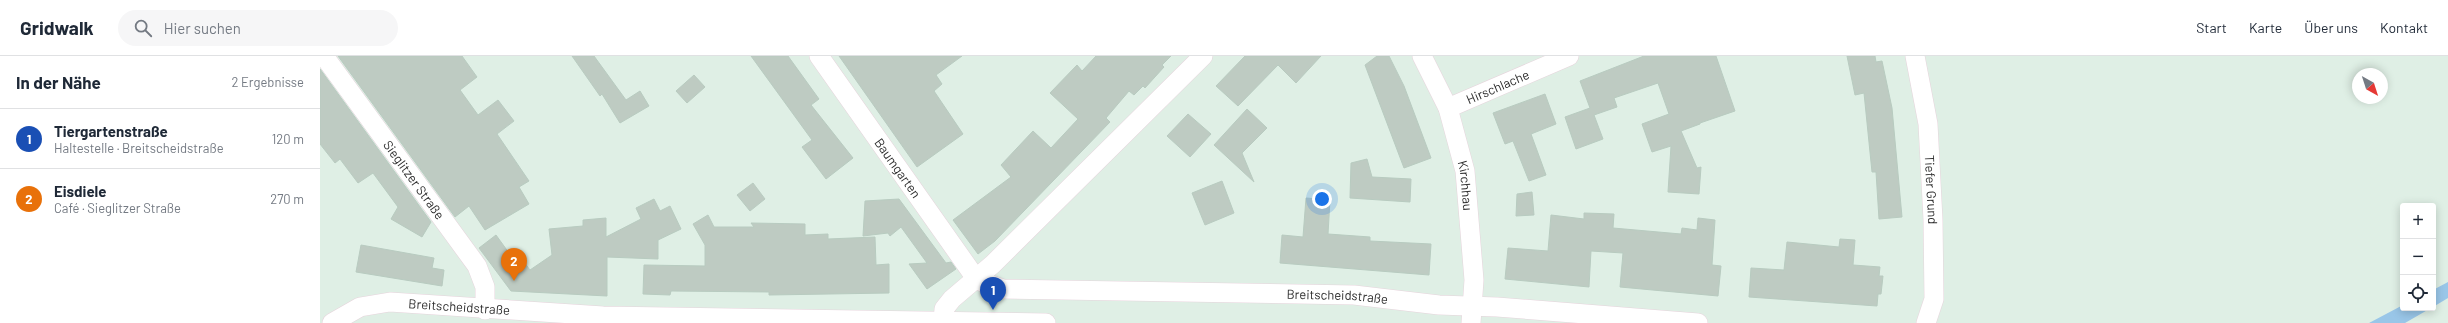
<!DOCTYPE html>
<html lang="de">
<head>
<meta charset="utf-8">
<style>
	:root { --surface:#fff; --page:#f6f6f7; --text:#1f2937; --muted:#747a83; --line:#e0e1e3; --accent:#ea580c }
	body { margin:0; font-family:Barlow,sans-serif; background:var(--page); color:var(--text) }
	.controls { position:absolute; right:12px; bottom:12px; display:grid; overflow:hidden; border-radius:4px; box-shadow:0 2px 10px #0003 }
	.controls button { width:36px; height:36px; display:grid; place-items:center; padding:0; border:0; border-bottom:1px solid var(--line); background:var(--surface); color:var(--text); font:20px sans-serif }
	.compass { position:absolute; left:2032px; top:12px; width:36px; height:36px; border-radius:50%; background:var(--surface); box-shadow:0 2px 10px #0003; rotate:141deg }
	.you { position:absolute; left:1002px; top:143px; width:14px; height:14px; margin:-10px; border:3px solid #fff; border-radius:50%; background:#1a73e8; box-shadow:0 0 0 6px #1a73e833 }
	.badge { display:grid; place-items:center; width:26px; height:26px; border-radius:50%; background:var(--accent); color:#fff; font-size:13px; font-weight:700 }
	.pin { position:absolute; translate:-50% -33px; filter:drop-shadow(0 1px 2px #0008) }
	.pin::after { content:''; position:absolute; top:21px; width:14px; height:12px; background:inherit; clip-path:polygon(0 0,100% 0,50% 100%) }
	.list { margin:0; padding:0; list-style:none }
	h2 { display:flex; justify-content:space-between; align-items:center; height:52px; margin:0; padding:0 16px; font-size:17px }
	h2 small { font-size:13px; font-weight:400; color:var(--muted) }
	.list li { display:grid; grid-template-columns:26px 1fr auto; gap:12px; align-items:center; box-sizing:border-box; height:60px; padding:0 16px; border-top:1px solid var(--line) }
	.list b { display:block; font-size:15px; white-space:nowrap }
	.list p { margin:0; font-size:13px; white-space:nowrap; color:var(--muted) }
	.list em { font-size:13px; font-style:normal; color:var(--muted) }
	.icon { flex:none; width:22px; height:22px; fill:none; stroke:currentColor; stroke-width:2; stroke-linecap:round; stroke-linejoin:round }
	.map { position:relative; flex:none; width:2128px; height:267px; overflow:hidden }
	header { display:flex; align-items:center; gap:24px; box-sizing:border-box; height:56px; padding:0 20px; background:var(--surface); border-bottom:1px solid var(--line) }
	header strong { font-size:19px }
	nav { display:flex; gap:22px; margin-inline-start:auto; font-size:14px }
	.search { width:280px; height:36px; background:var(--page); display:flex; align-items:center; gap:10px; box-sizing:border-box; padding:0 14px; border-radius:22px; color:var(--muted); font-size:15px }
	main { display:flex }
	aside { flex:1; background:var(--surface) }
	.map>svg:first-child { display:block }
</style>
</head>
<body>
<header>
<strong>Gridwalk</strong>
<div class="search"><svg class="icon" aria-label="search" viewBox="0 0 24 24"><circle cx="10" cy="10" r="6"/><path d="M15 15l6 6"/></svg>Hier suchen</div>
<nav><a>Start</a><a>Karte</a><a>Über uns</a><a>Kontakt</a></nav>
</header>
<main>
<aside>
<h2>In der Nähe<small>2 Ergebnisse</small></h2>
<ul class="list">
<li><span class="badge" style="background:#1a4fb4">1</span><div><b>Tiergartenstraße</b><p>Haltestelle · Breitscheidstraße</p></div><em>120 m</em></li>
<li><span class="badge" style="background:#e8710a">2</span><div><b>Eisdiele</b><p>Café · Sieglitzer Straße</p></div><em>270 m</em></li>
</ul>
</aside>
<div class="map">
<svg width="2128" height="267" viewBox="0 0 2128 267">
	<rect width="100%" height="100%" fill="#dfefe5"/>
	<path fill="#99c6e8" d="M2128 226V242L2113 251V234Z
		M2083 249V252H2111L2085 267H2049Z"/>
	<path fill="#becbc2" stroke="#b8cbc0" d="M18 0H142L157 21 140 34 158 59 178 44 194 65 177 78 209 125 199 131 209 148 165 174 149 150 135 161Z
		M252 0H274L306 44 320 35 329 50 300 67 282 38 280 40Z
		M431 0H468L499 43 491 49 533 102 506 123 482 91 492 84Z
		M519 0H642L616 19 622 28 614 35 643 78 597 111Z
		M776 0H851L842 9 844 11 825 32 823 30 814 39 809 35 786 62 790 66 675 185 658 198 633 164 691 121 681 109 713 75 731 92 758 63 730 37 757 9 762 15Z
		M925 0H1001L976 27 958 9 918 50 896 30Z
		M1057 0H1069L1084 30 1111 102 1084 112 1045 9Z
		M1324 0H1396L1415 55 1380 67V68L1361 75 1377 112 1381 111 1379 138 1348 136 1351 90 1332 96 1322 68 1349 58 1338 27 1294 42 1297 51 1274 59 1283 83 1256 93 1245 61 1270 52 1260 25Z
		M1527 0H1555L1556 6 1562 5 1572 52 1582 161 1559 163 1556 116H1552L1544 37 1535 39Z
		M0 13 111 166 102 181 71 163 78 151 53 117 38 127 20 103 15 107 0 88Z
		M374 19 385 31 367 47 356 35Z
		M1225 38 1236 68 1211 78 1226 119 1209 125 1193 85 1185 88 1173 57Z
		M927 53 947 72 922 97 934 126 894 89Z
		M868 58 891 78 870 101 847 80Z
		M1047 103 1052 121 1091 123 1090 146 1030 142 1031 107Z
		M902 125 914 157 885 169 872 137Z
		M433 127 445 143 430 155 417 139Z
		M1212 136 1214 159 1196 160 1197 138Z
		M986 142 1010 144 1008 178 1050 181V185L1111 188 1109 219 960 207 962 179 983 181Z
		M334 143 340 155 350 150 361 173 338 184V203L287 201V240L191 235 159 192 176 179 189 197 194 193 210 214 232 199 229 173 263 170V164L286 162V181L321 163 316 152Z
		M579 143 626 207 631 206 636 213 607 233 589 208 607 207 581 171 570 180 568 177 543 180 545 145Z
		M1264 157 1294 158 1293 172 1361 178 1362 172 1377 174 1378 162 1395 164 1392 209 1401 210 1398 240 1300 231 1303 197 1271 195 1269 231 1185 223 1188 192 1228 195 1231 159 1264 163Z
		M388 159 394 171H434L431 167 485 168V179L508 178V183L555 181 556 209 569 208V237L449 239V236L351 235 350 239 323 238 324 209 385 210V189L373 168Z
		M1520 183 1535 184 1533 209 1560 211 1559 220H1563L1561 238H1558L1557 250 1429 241 1431 212 1464 214 1467 186 1519 191Z
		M41 189 114 202 112 212 124 214 122 230 36 216Z"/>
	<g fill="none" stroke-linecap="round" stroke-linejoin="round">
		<g stroke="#e6d4dc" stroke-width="20">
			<g id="minor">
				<path id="s1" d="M4 0 157 210 165 231V254"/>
				<path id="s2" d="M499 0 657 224 683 233 1034 239 1119 249 1177 251 1378 267"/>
				<path id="s3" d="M1102 0 1128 52 1145 115 1154 224 1151 267"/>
				<path id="s4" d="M1595 0 1608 68 1613 164 1614 243 1606 267"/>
				<path id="s5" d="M1128 52 1249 0"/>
				<path d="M623 266 624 253 632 243 673 208 883 0"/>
				<path id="s6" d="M12 267 40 251 70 246 283 260 726 267"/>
			</g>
		</g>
		<use href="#minor" stroke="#fff" stroke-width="19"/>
	</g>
	<g text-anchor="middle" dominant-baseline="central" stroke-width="3.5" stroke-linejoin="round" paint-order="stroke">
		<g font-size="13" fill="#2d2d2d" stroke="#fff">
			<text stroke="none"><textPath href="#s5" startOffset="54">Hirschlache</textPath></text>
			<text stroke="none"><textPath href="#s2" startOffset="137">Baumgarten</textPath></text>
			<text stroke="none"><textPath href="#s1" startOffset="153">Sieglitzer Straße</textPath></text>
			<text stroke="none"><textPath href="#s3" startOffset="138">Kirchhau</textPath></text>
			<text stroke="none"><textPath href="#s4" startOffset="135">Tiefer Grund</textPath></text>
			<text stroke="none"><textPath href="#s2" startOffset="636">Breitscheidstraße</textPath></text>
			<text stroke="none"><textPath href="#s6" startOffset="132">Breitscheidstraße</textPath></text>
		</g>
	</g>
</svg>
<div class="controls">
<button>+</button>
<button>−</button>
<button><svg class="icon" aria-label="locate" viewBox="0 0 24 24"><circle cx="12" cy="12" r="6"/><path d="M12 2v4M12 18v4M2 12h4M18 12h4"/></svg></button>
</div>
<svg class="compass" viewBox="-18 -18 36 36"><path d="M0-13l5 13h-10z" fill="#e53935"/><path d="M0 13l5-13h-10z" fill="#747a83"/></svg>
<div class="you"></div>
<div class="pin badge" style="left:673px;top:254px;background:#1a4fb4">1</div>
<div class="pin badge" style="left:194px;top:225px;background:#e8710a">2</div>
</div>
</main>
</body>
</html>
